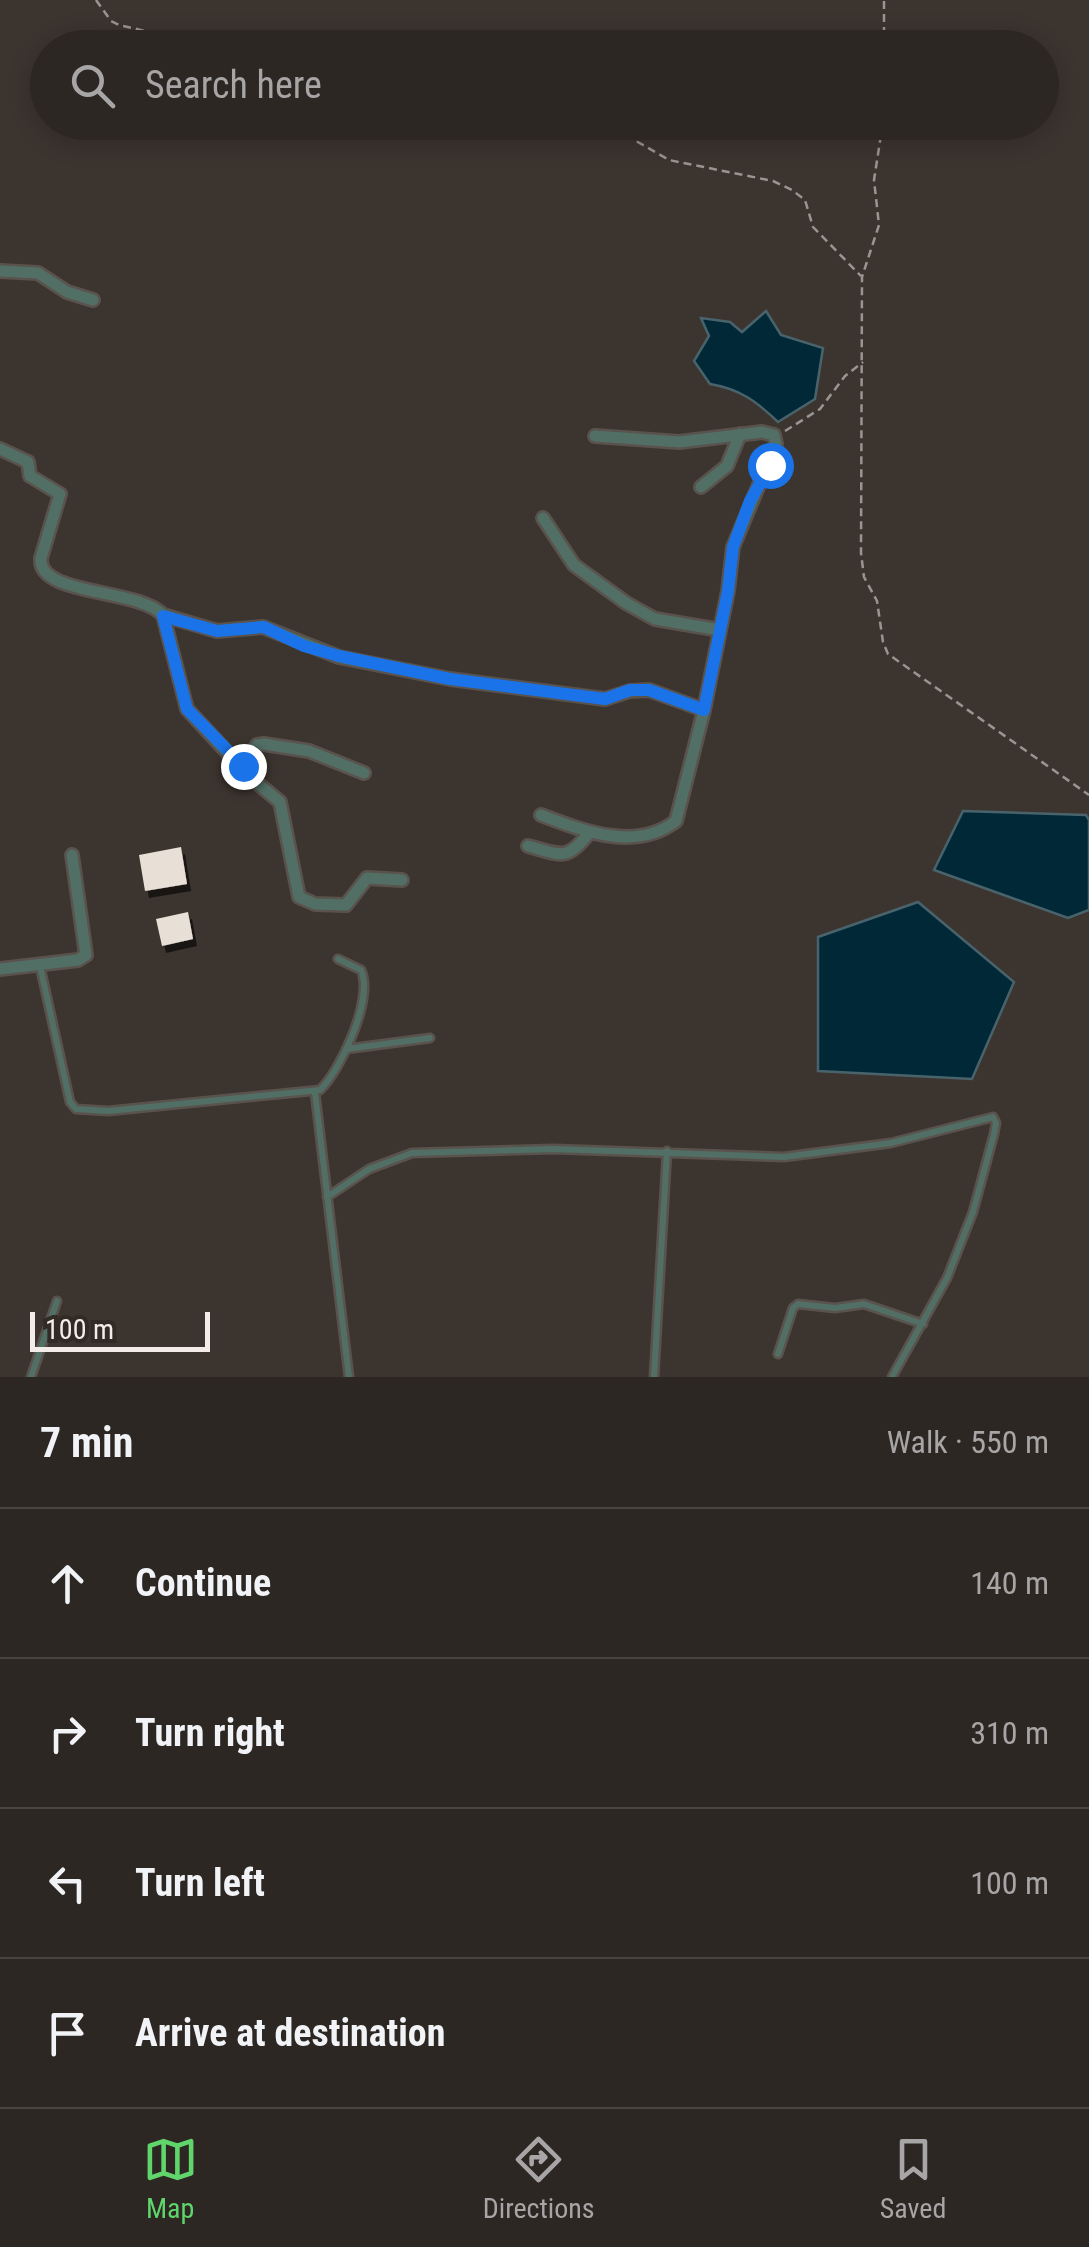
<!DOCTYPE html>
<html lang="en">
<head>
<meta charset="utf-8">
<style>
	:root { --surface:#2d2723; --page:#393330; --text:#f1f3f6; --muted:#a7a5a6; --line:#484441; --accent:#5fd56b }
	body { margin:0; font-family:"Roboto Condensed",sans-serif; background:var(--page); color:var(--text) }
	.scale { position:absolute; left:30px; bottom:25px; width:180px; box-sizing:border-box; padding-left:10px; border:5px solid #f3edea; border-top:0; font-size:28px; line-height:35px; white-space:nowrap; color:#f3edea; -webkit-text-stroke:8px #322a25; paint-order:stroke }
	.stop { position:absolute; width:30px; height:30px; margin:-22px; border:8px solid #1a73e8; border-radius:50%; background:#fff }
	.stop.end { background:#1a73e8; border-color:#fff; box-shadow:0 2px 10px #0008 }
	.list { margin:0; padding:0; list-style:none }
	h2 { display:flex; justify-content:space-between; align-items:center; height:130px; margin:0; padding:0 40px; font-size:42px }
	h2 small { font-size:32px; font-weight:400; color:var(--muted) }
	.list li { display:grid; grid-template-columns:65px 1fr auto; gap:30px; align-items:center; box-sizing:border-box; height:150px; padding:0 40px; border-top:2px solid var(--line) }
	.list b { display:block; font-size:38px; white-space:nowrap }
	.list em { font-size:32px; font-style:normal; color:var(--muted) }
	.icon { flex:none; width:55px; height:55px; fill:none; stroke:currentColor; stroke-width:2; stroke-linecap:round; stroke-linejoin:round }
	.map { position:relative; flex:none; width:1089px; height:1377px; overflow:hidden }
	.search { position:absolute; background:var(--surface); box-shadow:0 5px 25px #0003; left:30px; right:30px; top:30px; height:110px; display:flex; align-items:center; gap:25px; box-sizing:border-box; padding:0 35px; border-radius:55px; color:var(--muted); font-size:38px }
	.sheet { height:730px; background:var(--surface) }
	nav { display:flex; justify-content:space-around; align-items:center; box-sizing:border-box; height:140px; border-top:2px solid var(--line); background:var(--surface); font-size:28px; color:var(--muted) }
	nav a { display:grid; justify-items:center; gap:5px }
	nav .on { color:var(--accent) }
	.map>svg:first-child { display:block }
</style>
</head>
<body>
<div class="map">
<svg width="1089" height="1377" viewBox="0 0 1089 1377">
	<defs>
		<filter id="shadow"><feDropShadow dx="4" dy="7" stdDeviation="0" flood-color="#0009"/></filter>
	</defs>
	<rect width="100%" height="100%" fill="#3c342f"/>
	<path fill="#002836" stroke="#49636c" stroke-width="2.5" d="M766 311 781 335 823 348 815 399 778 422C756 401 740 389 710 384L694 361 709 336 701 318 730 322 742 332Z
		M963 811 1086 815 1089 820V910L1068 918 934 870Z
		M918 902 1014 982 972 1079 818 1071V937Z"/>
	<path fill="#e8e0d7" filter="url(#shadow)" d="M181 847 187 884 145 891 139 855Z
		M188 912 193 939 162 946 156 919Z"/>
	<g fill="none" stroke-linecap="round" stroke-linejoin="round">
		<g stroke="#59524d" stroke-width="11">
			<path id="service" d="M40 966 70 1102 76 1109 108 1111 320 1090C341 1070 374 998 361 970L338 959
				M346 1049 430 1038
				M315 1093 349 1377
				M327 1197 369 1169 412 1153 554 1149 784 1157 891 1143 993 1117 996 1123 994 1134 973 1212 947 1278 892 1377
				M778 1354 793 1308 798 1304 835 1308 864 1304 923 1324
				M31 1377 57 1301
				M654 1377 667 1151"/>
		</g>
		<g stroke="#59524d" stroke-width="16">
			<path id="minor" d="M0 271 38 273 67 292 93 300
				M0 449 28 462 30 476 60 494 41 558C37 596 138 588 163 615L187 709 250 777 280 802 299 897 315 904 346 905 367 878 402 880
				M701 487 727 466 740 434
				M543 518 574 565 626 603 655 619 720 630
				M163 615 217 631 263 627 339 657 450 679 605 699 630 691 649 690 704 710
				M243 767 257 745 264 744 309 751 364 773
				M541 815C583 831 636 852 676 821L704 710 728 591 733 547 776 444 774 435 762 432 679 442 595 436
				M528 846C562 855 566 862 590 832
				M0 969 78 960 86 955 72 855"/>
		</g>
		<path stroke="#9b9490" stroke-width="2.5" stroke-dasharray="8 5" stroke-linecap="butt" d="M96 0 111 21 119 25 220 48
			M884 48V0
			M603 122 669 160 773 181 792 190 805 200 813 227 861 276
			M883 122 874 180 879 225 862 277 861 553 864 577 877 601 883 642 888 654 1089 795
			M785 431 820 409 845 376 863 362"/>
		<use href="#service" stroke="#526f66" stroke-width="6"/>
		<use href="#minor" stroke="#526f66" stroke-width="11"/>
	</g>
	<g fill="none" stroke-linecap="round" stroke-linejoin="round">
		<path stroke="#1a73e8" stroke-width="12" d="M243 766 187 709 163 616 217 631 264 627 304 646 339 656 450 679 605 699 630 690H649L704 710 728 591 733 547 750 501 770 465"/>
	</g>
</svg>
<div class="scale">100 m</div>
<div class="stop" style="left:770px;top:465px"></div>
<div class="stop end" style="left:243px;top:766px"></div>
<div class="search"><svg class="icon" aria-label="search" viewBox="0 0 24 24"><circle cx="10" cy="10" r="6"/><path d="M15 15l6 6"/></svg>Search here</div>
</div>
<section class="sheet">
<h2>7 min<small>Walk · 550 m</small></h2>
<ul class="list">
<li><svg class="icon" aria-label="ahead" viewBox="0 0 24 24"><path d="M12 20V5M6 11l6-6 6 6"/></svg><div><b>Continue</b></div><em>140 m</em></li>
<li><svg class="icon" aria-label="right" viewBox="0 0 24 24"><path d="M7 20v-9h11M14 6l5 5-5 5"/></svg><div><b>Turn right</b></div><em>310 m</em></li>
<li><svg class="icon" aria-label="left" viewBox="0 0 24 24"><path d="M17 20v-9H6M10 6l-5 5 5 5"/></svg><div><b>Turn left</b></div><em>100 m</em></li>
<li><svg class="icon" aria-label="arrive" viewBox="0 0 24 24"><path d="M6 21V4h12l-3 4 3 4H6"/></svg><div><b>Arrive at destination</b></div></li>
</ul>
</section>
<nav>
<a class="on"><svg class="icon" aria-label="map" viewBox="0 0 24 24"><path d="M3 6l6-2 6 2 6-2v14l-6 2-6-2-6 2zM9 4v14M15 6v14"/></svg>Map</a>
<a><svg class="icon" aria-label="directions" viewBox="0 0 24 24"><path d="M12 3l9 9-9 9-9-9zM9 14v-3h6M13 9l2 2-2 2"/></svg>Directions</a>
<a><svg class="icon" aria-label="saved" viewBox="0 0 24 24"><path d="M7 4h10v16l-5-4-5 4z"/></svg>Saved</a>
</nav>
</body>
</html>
